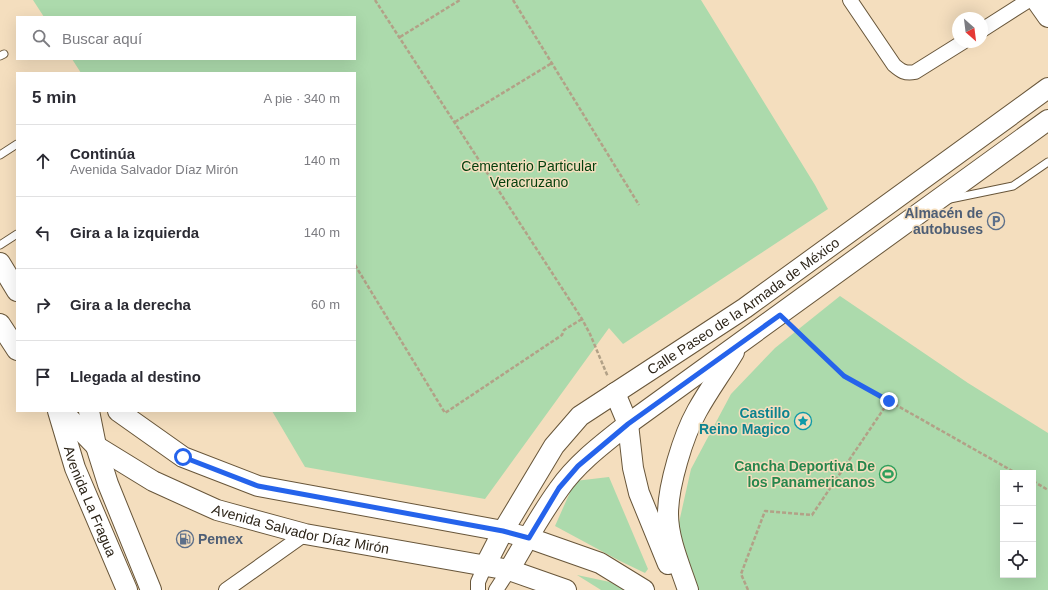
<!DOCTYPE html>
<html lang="es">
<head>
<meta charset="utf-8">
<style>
	:root { --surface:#fff; --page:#f7f7f7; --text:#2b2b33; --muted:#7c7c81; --line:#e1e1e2 }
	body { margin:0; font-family:Helvetica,sans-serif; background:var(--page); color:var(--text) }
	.controls { position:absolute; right:12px; bottom:12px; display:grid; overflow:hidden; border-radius:0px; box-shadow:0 4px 16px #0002 }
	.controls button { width:36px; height:36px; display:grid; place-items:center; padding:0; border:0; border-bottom:1px solid var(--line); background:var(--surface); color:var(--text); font:20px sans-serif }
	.compass { position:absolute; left:952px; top:12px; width:36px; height:36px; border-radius:50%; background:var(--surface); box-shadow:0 4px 16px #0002; rotate:152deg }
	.stop { position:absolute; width:12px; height:12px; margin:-9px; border:3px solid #2563eb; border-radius:50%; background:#fff }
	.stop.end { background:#2563eb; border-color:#fff; box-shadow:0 1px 4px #0008 }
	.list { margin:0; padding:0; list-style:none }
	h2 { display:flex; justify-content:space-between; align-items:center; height:52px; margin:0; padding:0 16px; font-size:17px }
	h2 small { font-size:13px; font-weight:400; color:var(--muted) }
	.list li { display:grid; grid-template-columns:26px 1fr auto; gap:12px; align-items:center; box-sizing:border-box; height:72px; padding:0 16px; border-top:1px solid var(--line) }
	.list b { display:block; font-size:15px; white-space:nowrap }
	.list p { margin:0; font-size:13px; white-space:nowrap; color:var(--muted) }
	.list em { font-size:13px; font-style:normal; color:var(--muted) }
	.icon { flex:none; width:22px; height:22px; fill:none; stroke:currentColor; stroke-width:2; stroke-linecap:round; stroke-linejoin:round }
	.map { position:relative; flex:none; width:1048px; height:590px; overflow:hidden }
	.search { position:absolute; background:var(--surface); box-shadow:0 4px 16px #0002; left:16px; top:16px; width:340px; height:44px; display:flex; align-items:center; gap:10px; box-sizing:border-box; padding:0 14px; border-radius:0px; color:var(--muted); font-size:15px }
	.panel { position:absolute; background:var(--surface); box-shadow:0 4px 16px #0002; left:16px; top:72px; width:340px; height:340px; border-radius:0px }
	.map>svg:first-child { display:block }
</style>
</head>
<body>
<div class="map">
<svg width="1048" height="590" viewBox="0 0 1048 590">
	<rect width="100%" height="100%" fill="#f4debe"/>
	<path fill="#acdaac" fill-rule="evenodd" d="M33 0H701L815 185 828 209 623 344 609 328 485 499 305 467 272 411H355V73H81L72 59H355V17H44Z
		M840 296 968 383 1048 433V590H693L678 527 691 469 731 394 775 348ZM1003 473H1033V575H1003Z
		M609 477 648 569 645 573 620 561 555 526 575 481Z
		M577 575 610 582 626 590H601Z"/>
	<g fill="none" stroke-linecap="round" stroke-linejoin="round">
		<g stroke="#68563a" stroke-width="9">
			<path id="lane" d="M0 56 4 54
				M0 155 17 144
				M950 199 1013 186 1048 162
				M0 245 17 234"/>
		</g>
		<g stroke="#68563a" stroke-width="16">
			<path id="street" d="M850 0 894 65C901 71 905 74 915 72L963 42
				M982 30 1029 0
				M226 590 305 534
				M478 590V582L485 566
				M496 590 509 570"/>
		</g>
		<g stroke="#68563a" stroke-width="22">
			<g id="secondary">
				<path d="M1036 0 1048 17"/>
				<path d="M0 263 17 291"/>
				<path d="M0 324 17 350"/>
				<path d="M615 393 628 424 633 468 639 493 668 564"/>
				<path id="s1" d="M58 411 75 468 127 590"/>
				<path id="s2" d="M62 411 96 446 153 481 217 510 305 534 509 570 566 590"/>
				<path d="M89 411 96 446 108 484 151 590"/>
				<path d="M118 411 183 457 258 486 503 531 529 538 600 563 644 590"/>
				<path id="s3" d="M485 566 503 531 554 446 580 416 745 308 1048 88"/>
				<path d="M509 570C525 543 540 515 559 489 577 463 604 443 628 424L1048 120"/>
				<path d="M688 590C680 566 668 539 668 514 668 486 683 436 697 411 708 391 722 372 734 352"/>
			</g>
		</g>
		<path stroke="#b2a187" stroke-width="2.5" stroke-dasharray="4 2" stroke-linecap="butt" d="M375 0 582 319 590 334 608 377
			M513 0 639 205
			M400 37 460 0
			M455 122 552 63
			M355 265 445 413 562 335 564 330 582 319
			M792 326 844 377 889 401
			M1033 481 1048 490
			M748 590 741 574 765 511 812 515 889 401 1016 473"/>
		<use href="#lane" stroke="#fff" stroke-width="7"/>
		<use href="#street" stroke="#fff" stroke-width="14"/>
		<use href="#secondary" stroke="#fff" stroke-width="20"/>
	</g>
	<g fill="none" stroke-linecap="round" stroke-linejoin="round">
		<path stroke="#2563eb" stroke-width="5" d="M183 457 258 486 503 531 529 538 559 488 578 466 628 424 780 315 844 376 889 401"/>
	</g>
	<defs>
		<g id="parking-ring" transform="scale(0.9)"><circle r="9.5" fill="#f4debe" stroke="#5c6f8a" stroke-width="1.5"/><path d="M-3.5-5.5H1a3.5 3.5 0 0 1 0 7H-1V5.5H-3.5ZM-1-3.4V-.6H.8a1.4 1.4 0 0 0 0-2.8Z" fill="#5c6f8a"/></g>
		<g id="sight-ring" transform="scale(0.9)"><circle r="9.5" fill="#f4debe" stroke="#0f9aa8" stroke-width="1.5"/><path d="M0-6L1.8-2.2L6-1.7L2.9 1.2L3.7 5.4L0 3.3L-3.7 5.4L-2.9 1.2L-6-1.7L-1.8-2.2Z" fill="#0f9aa8"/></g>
		<g id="stadium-ring" transform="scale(0.9)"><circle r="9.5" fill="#f4debe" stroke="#2e9e5b" stroke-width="1.5"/><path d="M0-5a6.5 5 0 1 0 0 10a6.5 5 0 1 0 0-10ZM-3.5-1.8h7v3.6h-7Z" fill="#2e9e5b"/></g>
		<g id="fuel-ring" transform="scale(0.9)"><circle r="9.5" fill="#f4debe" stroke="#5c6f8a" stroke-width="1.5"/><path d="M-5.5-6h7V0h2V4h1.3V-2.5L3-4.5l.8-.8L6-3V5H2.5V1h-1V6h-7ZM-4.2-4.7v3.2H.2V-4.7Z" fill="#5c6f8a"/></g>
	</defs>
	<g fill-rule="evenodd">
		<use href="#parking-ring" x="996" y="221"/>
		<use href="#sight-ring" x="803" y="421"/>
		<use href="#stadium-ring" x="888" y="474"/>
		<use href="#fuel-ring" x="185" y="539"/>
	</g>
	<g text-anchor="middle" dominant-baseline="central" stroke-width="3" stroke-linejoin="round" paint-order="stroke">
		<g font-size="14" fill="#033f0c" stroke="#f4debe">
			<text x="529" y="166">Cementerio Particular<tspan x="529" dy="16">Veracruzano</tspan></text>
		</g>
		<g font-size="14" font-weight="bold" fill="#4e5e75" stroke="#f4debe" text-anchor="end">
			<text x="983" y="213">Almacén de<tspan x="983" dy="16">autobuses</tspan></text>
			<text x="198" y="539" text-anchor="start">Pemex</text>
		</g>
		<g font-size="14" fill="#2c2418" stroke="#f4debe">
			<text stroke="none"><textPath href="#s3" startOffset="375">Calle Paseo de la Armada de México</textPath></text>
			<text stroke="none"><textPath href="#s1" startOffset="96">Avenida La Fragua</textPath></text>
			<text stroke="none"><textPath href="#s2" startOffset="272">Avenida Salvador Díaz Mirón</textPath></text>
		</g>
		<g font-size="14" font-weight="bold" fill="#0d838f" stroke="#f4debe" text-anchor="end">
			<text x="790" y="413">Castillo<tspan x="790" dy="16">Reino Magico</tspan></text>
		</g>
		<g font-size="14" font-weight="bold" fill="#27864d" stroke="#f4debe" text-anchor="end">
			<text x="875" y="466">Cancha Deportiva De<tspan x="875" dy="16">los Panamericanos</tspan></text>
		</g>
	</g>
</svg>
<div class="controls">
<button>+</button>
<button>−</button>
<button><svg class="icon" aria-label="locate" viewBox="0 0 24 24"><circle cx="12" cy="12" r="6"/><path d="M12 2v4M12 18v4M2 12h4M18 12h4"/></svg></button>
</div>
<svg class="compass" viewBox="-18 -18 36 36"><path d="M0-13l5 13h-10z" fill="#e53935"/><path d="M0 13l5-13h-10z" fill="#7c7c81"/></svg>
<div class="stop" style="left:183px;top:457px"></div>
<div class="stop end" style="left:889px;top:401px"></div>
<div class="search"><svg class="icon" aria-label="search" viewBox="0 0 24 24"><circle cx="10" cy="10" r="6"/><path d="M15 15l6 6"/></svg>Buscar aquí</div>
<section class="panel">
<h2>5 min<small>A pie · 340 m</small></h2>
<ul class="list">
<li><svg class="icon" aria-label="ahead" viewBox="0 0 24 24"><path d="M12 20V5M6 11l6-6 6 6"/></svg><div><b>Continúa</b><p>Avenida Salvador Díaz Mirón</p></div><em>140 m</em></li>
<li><svg class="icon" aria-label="left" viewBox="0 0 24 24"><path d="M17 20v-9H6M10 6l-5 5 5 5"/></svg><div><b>Gira a la izquierda</b></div><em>140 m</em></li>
<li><svg class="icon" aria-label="right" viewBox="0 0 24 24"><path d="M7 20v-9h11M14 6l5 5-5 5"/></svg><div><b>Gira a la derecha</b></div><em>60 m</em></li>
<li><svg class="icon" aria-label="arrive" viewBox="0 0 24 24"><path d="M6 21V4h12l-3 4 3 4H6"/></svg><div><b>Llegada al destino</b></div></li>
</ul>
</section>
</div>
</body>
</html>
